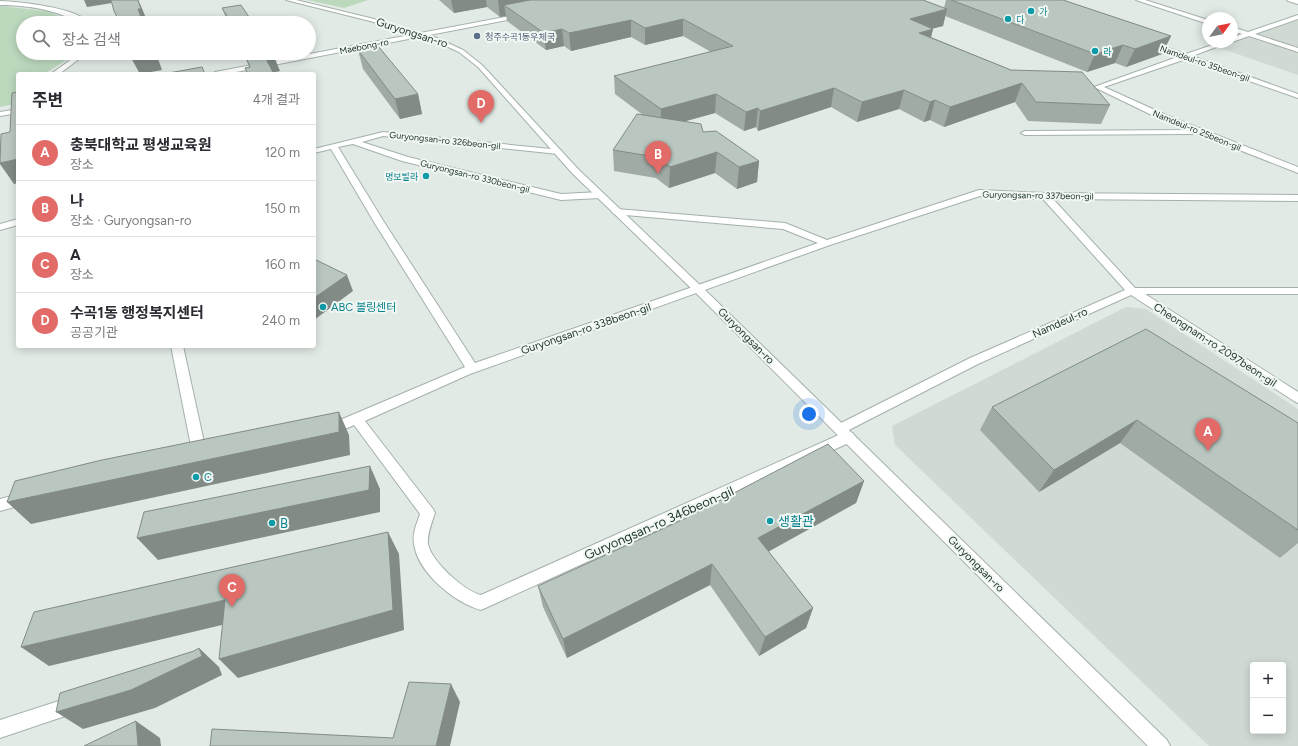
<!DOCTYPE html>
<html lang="ko">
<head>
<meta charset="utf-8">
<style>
	:root { --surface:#fff; --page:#f2f2f3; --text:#2b2b33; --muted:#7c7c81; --line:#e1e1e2; --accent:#e26b67 }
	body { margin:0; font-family:Figtree,"Noto Sans KR",sans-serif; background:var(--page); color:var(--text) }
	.controls { position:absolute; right:12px; bottom:12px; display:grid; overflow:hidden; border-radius:4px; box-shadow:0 2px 10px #0003 }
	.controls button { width:36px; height:36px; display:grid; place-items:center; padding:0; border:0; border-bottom:1px solid var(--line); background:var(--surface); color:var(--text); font:20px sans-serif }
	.compass { position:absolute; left:1202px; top:12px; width:36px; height:36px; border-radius:50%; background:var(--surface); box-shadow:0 2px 10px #0003; rotate:57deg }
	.you { position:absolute; left:809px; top:414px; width:14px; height:14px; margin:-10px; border:3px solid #fff; border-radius:50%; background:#1a73e8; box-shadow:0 0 0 6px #1a73e833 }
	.badge { display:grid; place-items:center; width:26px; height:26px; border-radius:50%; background:var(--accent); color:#fff; font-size:13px; font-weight:700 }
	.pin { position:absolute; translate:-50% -33px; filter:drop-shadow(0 1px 2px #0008) }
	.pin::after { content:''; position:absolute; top:21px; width:14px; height:12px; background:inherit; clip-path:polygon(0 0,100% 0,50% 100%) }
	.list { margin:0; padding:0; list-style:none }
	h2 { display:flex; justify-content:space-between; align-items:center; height:52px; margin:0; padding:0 16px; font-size:17px }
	h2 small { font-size:13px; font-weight:400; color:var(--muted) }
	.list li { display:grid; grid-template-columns:26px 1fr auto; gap:12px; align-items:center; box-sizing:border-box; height:56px; padding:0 16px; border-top:1px solid var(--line) }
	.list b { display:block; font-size:15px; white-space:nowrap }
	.list p { margin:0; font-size:13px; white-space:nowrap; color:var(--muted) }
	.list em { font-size:13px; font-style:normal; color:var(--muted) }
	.icon { flex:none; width:22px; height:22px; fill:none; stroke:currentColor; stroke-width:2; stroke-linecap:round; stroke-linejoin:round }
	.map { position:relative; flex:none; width:1298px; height:746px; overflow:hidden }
	.search { position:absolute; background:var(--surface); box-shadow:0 2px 10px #0003; left:16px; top:16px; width:300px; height:44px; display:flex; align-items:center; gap:10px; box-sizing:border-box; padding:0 14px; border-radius:22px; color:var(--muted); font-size:15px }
	.panel { position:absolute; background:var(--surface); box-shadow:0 2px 10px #0003; left:16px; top:72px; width:300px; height:276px; border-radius:4px }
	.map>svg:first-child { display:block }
</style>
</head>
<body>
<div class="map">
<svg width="1298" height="746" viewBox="0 0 1298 746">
	<rect width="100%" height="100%" fill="#e1eae4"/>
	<path fill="#d0dad3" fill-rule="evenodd" d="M1298 20V75L1211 45 1222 42H1232V39Z
		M1126 307 1146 309 1298 409V746H1209L895 445 892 426ZM1253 665H1283V731H1253Z"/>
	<path fill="#bcd9be" d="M307 0H368L344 8Z
		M0 6 46 11 77 23H23V53H77L44 74H18V103L0 107Z"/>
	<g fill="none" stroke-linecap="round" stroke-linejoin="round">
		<g stroke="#a4b1aa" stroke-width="2">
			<path id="minor" d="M1136 0H1145L1208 20V24Z
				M1287 0H1298V4L1288 1Z
				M0 1C20 2 76 7 89 23 78 23 65 15 53 12 36 7 18 5 0 5Z
				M521 14 523 15V17L226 74H212L215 72Z
				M1298 15V19L1255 34 1298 48V52L1249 36 1232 42V38L1242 34 1232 31V27L1248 32Z
				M1221 42H1230L1192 56 1298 94V98L1186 59 1104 87 1166 115 1298 167V173L1196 133 1193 134 1025 135 1021 133 1025 131 1188 130 1160 119 1094 87 1180 56 1149 45V43H1153L1186 54Z
				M80 53H87L59 74H51Z
				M18 109V113L0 116V112Z
				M383 132 561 150 562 152 558 154 383 136 362 142 408 157 561 194 600 192 604 195 600 198 561 200 402 161 353 144 338 147 384 222 475 363 818 243 783 229 614 214 612 212 614 210 617 209 785 223 827 240 979 190 1046 193 1298 195V201L1053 199 1135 288H1298V294H1145L1298 392V403L1294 401 1131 295 978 364 845 432 840 434 835 432 834 429 835 426 970 358 1125 290 1043 199 980 196 830 245 470 374 365 421 433 509 435 513C432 522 427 534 428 544 431 561 464 591 481 595L843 433 848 432 853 433 855 437 853 441 481 610C455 603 418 573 414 544 412 534 417 523 420 514L354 425 331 435 326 434 325 430 326 426 465 367 374 222 331 149 314 153V149Z
				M18 219V225L0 230V224Z
				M171 346H183L207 456 205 460 200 461 195 460 193 456Z
				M24 493 29 495 31 499 29 503 0 511V499Z
				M71 697 77 700 80 706 77 712 0 738V720Z"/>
		</g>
		<g stroke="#a4b1aa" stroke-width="2">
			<path id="tertiary" d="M286 0H296L374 19 437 38 463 50 482 65 578 169 703 288 1167 740 1170 746H1148L695 292 572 173 478 67 459 52 433 40 370 21Z"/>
		</g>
		<use href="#minor" fill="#fff" fill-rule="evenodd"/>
		<use href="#tertiary" fill="#fff" fill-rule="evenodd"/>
	</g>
	<path fill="#a0aba5" d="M439 0H923L944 8 946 0H1063L1171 36 1162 54 1126 67 1115 63 1087 72 945 16 943 26 933 28 931 37 1011 70 1110 105 1101 124 1028 121 1015 102 944 127 930 120 924 122 899 109 857 122 831 107 758 131 756 127 744 131 715 113 685 121 703 132 759 161 757 182 737 189 715 173 669 188 656 178 614 171 613 150 643 115 615 94 614 76 711 52 683 36 645 45 631 37 571 51 564 46 546 50 507 21 506 16 500 17 487 7 454 13Z
		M222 8 253 23H228Z
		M358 50 418 94 422 114 400 119 363 69Z
		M244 53 280 71 273 72 274 74H248L245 68 249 67Z
		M992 407 1298 423V543L1280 558 1120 443 1039 492 980 430Z
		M864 481 856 503 768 552 813 608 806 628 759 656 710 585 567 658 543 607 538 586Z"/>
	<path fill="#828b86" d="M84 0H111L112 3 87 7Z
		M138 0 141 6 148 23H143L138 9Z
		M451 0H486L487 7 454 13Z
		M498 0H590L504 5 506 16 500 17Z
		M947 9 943 26 905 36 910 19Z
		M683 19V36L645 45V28Z
		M631 20V37L571 51 569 33Z
		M562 29 564 46 546 50 544 33Z
		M933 29 929 46 919 33Z
		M1171 36 1162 54 1126 67 1135 49Z
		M1123 45 1115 63 1087 72 1095 54Z
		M145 53H156L162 70 140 74 130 56Z
		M247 53 273 54 280 71 270 73Z
		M1022 83 1015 102 944 127 950 107Z
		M834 88 831 107 758 131 760 111Z
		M904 90 899 109 857 122 862 102Z
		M418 94 422 114 400 119 395 99Z
		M716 94 715 113 661 128V109Z
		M935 100 930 120 924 122 930 102Z
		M758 108 756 127 744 131 746 112Z
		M717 152 715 173 669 188 670 167Z
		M18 159V183L14 184 0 164V163Z
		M759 161 757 182 737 189 739 167Z
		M347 275 353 291 314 320V298Z
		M339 412 349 435 350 455 31 524 7 502Z
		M1137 420 1120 443 1039 492 1054 470Z
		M370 466 380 489V512L158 560 137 538Z
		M864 481 856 503 753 560 758 538Z
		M388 532 399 554 404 630 238 678 219 659Z
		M712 564 710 585 567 658 563 639Z
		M225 600 243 620 49 666 21 647Z
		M813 608 806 628 759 656 765 637Z
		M199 648 219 667 222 675 155 708 83 729 56 712 202 656Z
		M451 684 460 702 450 746H436Z
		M136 721 160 738 161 746H138Z"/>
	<path fill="#bac7c0" stroke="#828b86" d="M111 0H138L141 9H138L143 23H121L120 21H119L114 11Z
		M530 0H923L947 9 910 19 933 29 919 33 1011 70 1082 72 1110 105 1036 102 1022 83 950 107 935 100 930 102 904 90 862 102 834 88 760 111 758 108 746 112 716 94 661 109 614 76 733 46 683 19 645 28 631 20 569 33 562 29 544 33 504 5Z
		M951 0H1063L1171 36 1135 49 1123 45 1095 54Z
		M241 5 253 23H231L222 8Z
		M378 46 418 94 395 99 358 50Z
		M130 53H145L130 56Z
		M244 53H273V54L264 55 274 74H248L245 68 250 67Z
		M202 67 205 74H163Z
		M18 92V159L0 163 1 134 10 132 12 93Z
		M637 114 701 124 703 132 716 131 759 161 739 167 717 152 670 167 656 157 613 150Z
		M314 259 347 275 314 298Z
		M1146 329 1298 423V530L1137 420 1054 470 992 407Z
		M339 412V432L7 502 15 481 102 460Z
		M828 444 864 481 758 538 813 608 765 637 712 564 563 639 538 586 684 519Z
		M370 466 369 490 137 538 144 512Z
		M388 532 393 610 219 659 225 600 21 647 34 612Z
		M199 648 202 656 131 690 56 712 60 693 194 651Z
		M409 682 451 684 436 746H210L212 729 393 738Z
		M136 721 138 746H84Z"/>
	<g fill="#0f9aa8" stroke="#f1f7f3" stroke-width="1.5">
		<circle cx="1031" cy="11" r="4"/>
		<circle cx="1008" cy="19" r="4"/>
		<circle cx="1095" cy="51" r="4"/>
		<circle cx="426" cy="176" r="4"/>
		<circle cx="323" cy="307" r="4"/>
		<circle cx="196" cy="477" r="4"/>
		<circle cx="770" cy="521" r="4"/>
		<circle cx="272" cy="523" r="4"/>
	</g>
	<circle fill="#5c6f8a" stroke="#f1f7f3" stroke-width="1.5" cx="477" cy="36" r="4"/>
	<g text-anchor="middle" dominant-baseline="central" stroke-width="4" stroke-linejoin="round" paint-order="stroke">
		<g font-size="9" fill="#0d838f" stroke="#f1f7f3" text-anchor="start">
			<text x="1039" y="11">가</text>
			<text x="1016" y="19">다</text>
			<text x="1103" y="51">라</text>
			<text x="418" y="176" text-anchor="end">명보빌라</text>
		</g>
		<g font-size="9" fill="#4e5e75" stroke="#f1f7f3" text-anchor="start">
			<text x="485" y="36">청주수곡1동우체국</text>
		</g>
		<g font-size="9" fill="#23392e" stroke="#f1f7f3">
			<text transform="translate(364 46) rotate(-11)">Maebong-ro</text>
			<text transform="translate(1205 63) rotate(19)">Namdeul-ro 35beon-gil</text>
			<text transform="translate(1197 130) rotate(22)">Namdeul-ro 25beon-gil</text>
			<text transform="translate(445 140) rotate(6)">Guryongsan-ro 326beon-gil</text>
			<text transform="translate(475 176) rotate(14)">Guryongsan-ro 330beon-gil</text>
			<text transform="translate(1038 195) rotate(1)">Guryongsan-ro 337beon-gil</text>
		</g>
		<g font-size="11" fill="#23392e" stroke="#f1f7f3">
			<text transform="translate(412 33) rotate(18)">Guryongsan-ro</text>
			<text transform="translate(1060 323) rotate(-24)">Namdeul-ro</text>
			<text transform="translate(586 329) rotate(-19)">Guryongsan-ro 338beon-gil</text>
			<text transform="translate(746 336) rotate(45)">Guryongsan-ro</text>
			<text transform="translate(1215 345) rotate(33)">Cheongnam-ro 2097beon-gil</text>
			<text transform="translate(976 564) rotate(45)">Guryongsan-ro</text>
		</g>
		<g font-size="11" fill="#0d838f" stroke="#f1f7f3" text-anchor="start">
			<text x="331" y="307">ABC 볼링센터</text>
			<text x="204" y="477">C</text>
		</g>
		<g font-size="13" fill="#0d838f" stroke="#f1f7f3" text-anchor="start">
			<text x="778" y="521">생활관</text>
			<text x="280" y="523">B</text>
		</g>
		<g font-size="13" fill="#23392e" stroke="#f1f7f3">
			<text transform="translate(659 523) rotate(-24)">Guryongsan-ro 346beon-gil</text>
		</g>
	</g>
</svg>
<div class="controls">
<button>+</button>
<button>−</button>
</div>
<svg class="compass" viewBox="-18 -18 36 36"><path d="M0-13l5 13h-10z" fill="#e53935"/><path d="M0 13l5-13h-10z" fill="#7c7c81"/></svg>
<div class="you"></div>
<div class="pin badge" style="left:1208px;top:451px">A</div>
<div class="pin badge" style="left:658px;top:174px">B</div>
<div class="pin badge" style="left:232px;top:607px">C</div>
<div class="pin badge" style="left:481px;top:123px">D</div>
<div class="search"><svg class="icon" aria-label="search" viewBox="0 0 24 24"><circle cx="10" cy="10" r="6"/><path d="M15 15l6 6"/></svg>장소 검색</div>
<section class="panel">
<h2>주변<small>4개 결과</small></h2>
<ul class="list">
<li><span class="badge">A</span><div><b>충북대학교 평생교육원</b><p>장소</p></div><em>120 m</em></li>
<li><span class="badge">B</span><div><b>나</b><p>장소 · Guryongsan-ro</p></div><em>150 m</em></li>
<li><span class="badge">C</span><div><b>A</b><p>장소</p></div><em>160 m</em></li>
<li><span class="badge">D</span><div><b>수곡1동 행정복지센터</b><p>공공기관</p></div><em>240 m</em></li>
</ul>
</section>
</div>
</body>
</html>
